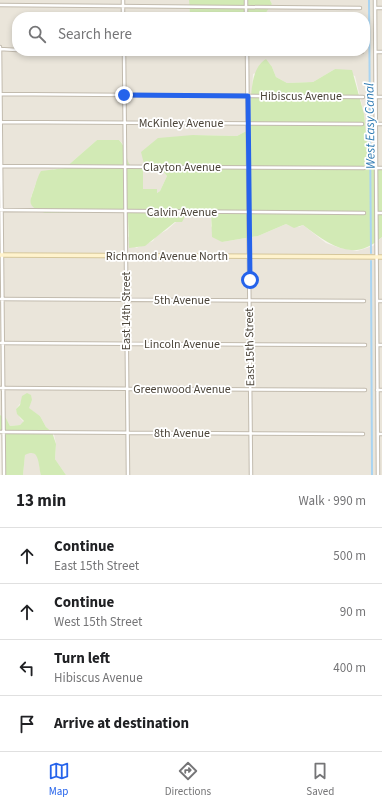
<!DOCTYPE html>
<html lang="en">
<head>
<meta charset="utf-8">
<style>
	:root { --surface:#fff; --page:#f2f2f2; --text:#202124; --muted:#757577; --line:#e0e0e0; --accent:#2563eb }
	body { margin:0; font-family:"Source Sans 3",sans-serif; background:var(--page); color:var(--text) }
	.stop { position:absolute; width:12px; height:12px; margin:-9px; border:3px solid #2563eb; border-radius:50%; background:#fff }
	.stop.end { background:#2563eb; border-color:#fff; box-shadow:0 1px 4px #0008 }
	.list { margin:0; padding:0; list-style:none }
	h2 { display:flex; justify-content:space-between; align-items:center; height:52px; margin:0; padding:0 16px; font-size:17px }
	h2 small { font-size:13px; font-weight:400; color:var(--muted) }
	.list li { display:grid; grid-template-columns:26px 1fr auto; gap:12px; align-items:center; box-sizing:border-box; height:56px; padding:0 16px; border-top:1px solid var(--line) }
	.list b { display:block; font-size:15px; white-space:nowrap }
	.list p { margin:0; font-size:13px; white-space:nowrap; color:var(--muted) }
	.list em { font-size:13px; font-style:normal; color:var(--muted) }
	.icon { flex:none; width:22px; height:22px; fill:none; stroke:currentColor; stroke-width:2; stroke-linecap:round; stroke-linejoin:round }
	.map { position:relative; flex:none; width:382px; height:475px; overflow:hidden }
	.search { position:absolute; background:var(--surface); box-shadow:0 2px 6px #0003; left:12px; right:12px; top:12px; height:44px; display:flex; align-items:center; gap:10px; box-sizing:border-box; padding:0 14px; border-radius:16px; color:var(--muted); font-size:15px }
	.sheet { height:276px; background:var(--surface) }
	nav { display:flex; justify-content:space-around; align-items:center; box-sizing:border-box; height:56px; border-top:1px solid var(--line); background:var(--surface); font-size:11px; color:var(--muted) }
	nav a { display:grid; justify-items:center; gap:2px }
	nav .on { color:var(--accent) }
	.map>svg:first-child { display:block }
</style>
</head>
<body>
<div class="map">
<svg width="382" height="475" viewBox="0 0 382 475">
	<rect width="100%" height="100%" fill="#f6f3ec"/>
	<path fill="#eae5da" d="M0 0H189L190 17H17V51H365V17H263L272 4 270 0H382V168L374 165 368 154 364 114 355 76 335 69 313 82 287 83 276 77 272 67 253 74 250 129 237 136 193 135 162 170 167 176 160 191 157 193 156 189H142L140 169 132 168 127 163 125 146 119 140H97L65 168 54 169 36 183 31 197V205L126 211 128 216V236L136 248 153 241 156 236 167 230 186 213H211V226L222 242 258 236 286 224 290 226 299 227 303 225 326 243 340 248 357 251 373 246 382 237V256L0 254Z
		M0 256 382 258V475H66L55 459 56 444 54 434 46 427 40 416 28 408 32 400 22 401 16 409 20 418 24 422 20 425 10 426 6 418 0 415Z
		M30 452 34 453 38 457 41 475H23L25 454Z"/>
	<path fill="#d2eab5" d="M189 0H270L272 4 263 17H190Z
		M266 59 272 67 276 77 287 83 313 82 335 69 352 70 364 114 368 154 374 165 382 168V237C353 264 329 244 303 225L294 228 286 224 258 236 222 242 212 237 211 213H187L182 222H175L145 246 129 248 128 216 126 211 45 213C25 206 30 202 35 186 37 180 38 176 41 171L65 168 97 140H119C132 153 120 168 143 169V189H157V193L160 191 167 176 162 170 145 168 141 152 158 138 193 135 237 136 250 129C252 108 247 70 266 59Z
		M27 393 31 395 32 400 29 408 40 416 46 427 52 432 56 444 55 459 66 475H41C38 465 40 447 25 455L23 475H4L3 432 0 430V415L6 418 10 426 20 425 24 421 17 414 16 409 20 405 22 396Z"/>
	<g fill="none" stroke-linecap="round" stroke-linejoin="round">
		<path stroke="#a9d4f2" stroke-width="2" d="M369 0 371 253
			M371 261 372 475"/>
		<g stroke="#c2bbae" stroke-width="4.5">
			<path id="street" d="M123 0V17
				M246 0V17
				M375 0 378 475
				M0 5 360 8
				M375 8H382
				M0 47 4 475
				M0 49 17 50
				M124 51 128 475
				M197 51 362 52
				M247 51 251 475
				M376 52H382
				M0 94 363 97
				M376 97H382
				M0 122 362 124
				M376 124H382
				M0 166 364 168
				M377 168H382
				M0 210 364 213
				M377 213H382
				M0 299 364 301
				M377 301H382
				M0 343 365 345
				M377 345H382
				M0 388 365 390
				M377 390H382
				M0 432 363 434
				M378 434H382"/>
		</g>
		<g stroke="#d6c79b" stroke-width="5.5">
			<path id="secondary" d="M0 255 382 257"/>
		</g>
		<use href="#street" stroke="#fff" stroke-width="2.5"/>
		<use href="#secondary" stroke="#fff3cd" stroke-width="3.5"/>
	</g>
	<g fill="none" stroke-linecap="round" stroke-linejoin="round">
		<path stroke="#2563eb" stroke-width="5" d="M124 95 248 96 250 280"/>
	</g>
	<g text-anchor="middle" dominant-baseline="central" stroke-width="3.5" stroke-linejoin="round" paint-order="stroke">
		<g font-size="12" fill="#4b4439" stroke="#fff">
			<text x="301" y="96">Hibiscus Avenue</text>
			<text x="181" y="123">McKinley Avenue</text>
			<text x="182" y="167">Clayton Avenue</text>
			<text x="182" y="212">Calvin Avenue</text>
			<text x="167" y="256">Richmond Avenue North</text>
			<text x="182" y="300">5th Avenue</text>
			<text transform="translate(126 311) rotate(-90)">East 14th Street</text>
			<text x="182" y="344">Lincoln Avenue</text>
			<text transform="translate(250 347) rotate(-91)">East 15th Street</text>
			<text x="182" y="389">Greenwood Avenue</text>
			<text x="182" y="433">8th Avenue</text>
		</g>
		<g font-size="13" font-style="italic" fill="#2e7ab2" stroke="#fff">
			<text transform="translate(370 126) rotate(-91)">West Easy Canal</text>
		</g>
	</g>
</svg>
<div class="stop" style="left:250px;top:280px"></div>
<div class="stop end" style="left:124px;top:95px"></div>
<div class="search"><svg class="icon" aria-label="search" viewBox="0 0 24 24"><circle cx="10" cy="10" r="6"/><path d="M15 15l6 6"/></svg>Search here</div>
</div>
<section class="sheet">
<h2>13 min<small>Walk · 990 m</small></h2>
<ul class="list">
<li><svg class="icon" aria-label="ahead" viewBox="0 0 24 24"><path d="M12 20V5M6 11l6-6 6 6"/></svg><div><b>Continue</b><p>East 15th Street</p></div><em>500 m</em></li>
<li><svg class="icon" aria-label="ahead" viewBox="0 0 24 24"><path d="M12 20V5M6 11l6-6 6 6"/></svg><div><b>Continue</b><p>West 15th Street</p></div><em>90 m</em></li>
<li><svg class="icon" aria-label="left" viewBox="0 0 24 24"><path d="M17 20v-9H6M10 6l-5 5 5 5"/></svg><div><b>Turn left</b><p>Hibiscus Avenue</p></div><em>400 m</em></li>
<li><svg class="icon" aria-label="arrive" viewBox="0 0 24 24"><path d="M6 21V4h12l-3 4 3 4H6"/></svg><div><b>Arrive at destination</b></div></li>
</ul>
</section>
<nav>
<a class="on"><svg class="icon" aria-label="map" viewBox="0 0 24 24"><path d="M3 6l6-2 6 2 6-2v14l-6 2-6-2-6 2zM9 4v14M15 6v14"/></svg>Map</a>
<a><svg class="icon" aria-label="directions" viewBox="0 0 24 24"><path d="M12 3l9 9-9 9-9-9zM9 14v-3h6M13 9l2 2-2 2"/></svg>Directions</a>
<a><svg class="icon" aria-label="saved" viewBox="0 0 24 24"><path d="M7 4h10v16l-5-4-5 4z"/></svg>Saved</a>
</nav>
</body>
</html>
